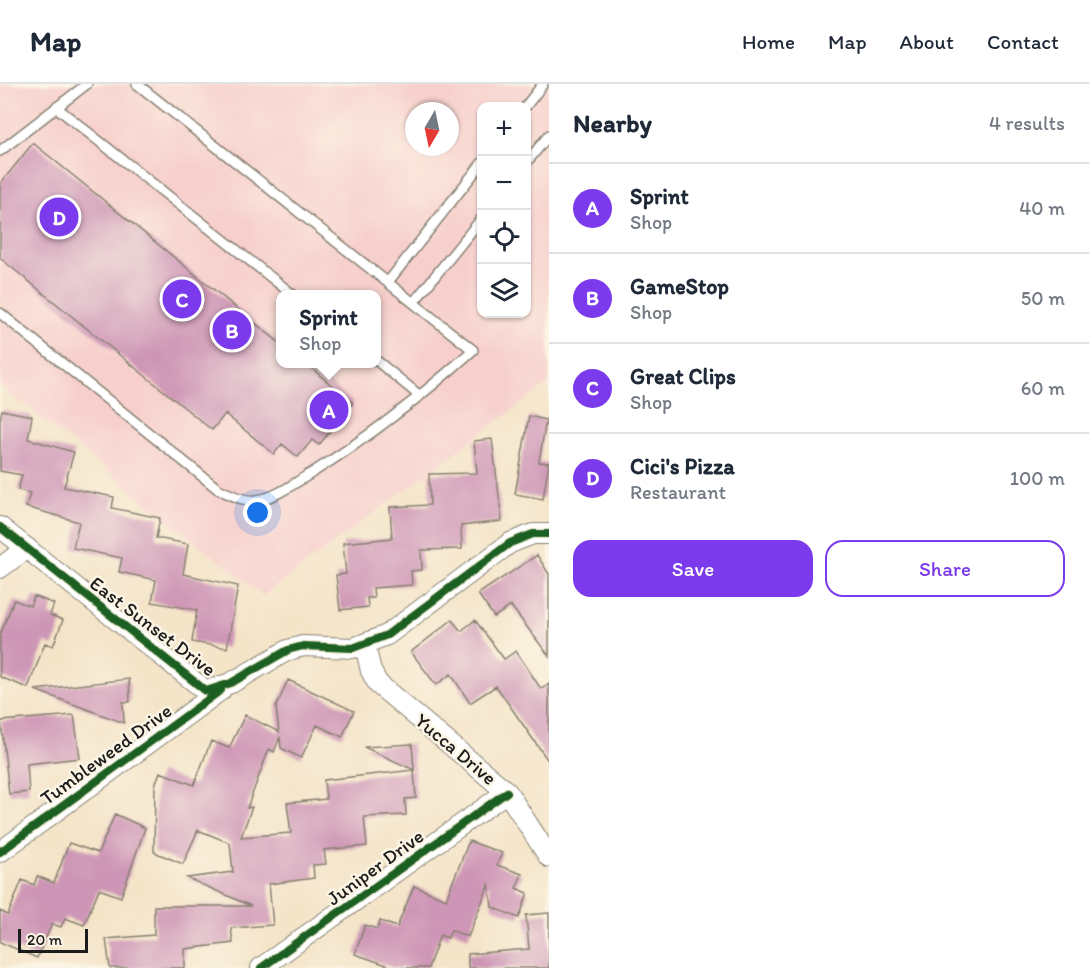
<!DOCTYPE html>
<html lang="en">
<head>
<meta charset="utf-8">
<style>
	:root { --surface:#fff; --page:#f2f2f3; --text:#1f2937; --muted:#747a83; --line:#e0e1e3; --accent:#7c3aed }
	body { margin:0; font-family:Itim,sans-serif; background:var(--page); color:var(--text) }
	.controls { position:absolute; right:18px; top:18px; display:grid; overflow:hidden; border-radius:12px; box-shadow:0 2px 4px #0004 }
	.controls button { width:54px; height:54px; display:grid; place-items:center; padding:0; border:0; border-bottom:2px solid var(--line); background:var(--surface); color:var(--text); font:30px sans-serif }
	.compass { position:absolute; left:405px; top:18px; width:54px; height:54px; border-radius:50%; background:var(--surface); box-shadow:0 2px 4px #0004; rotate:189deg }
	.scale { position:absolute; left:18px; bottom:15px; width:70px; box-sizing:border-box; padding-left:6px; border:3px solid #1c1c1c; border-top:0; font-size:16px; line-height:21px; white-space:nowrap; color:#1c1c1c; -webkit-text-stroke:4px #fcf5e5; paint-order:stroke }
	.you { position:absolute; left:258px; top:429px; width:21px; height:21px; margin:-15px; border:4px solid #fff; border-radius:50%; background:#1a73e8; box-shadow:0 0 0 9px #1a73e833 }
	.badge { display:grid; place-items:center; width:39px; height:39px; border-radius:50%; background:var(--accent); color:#fff; font-size:20px; font-weight:700 }
	.pin { position:absolute; translate:-50% -50%; border:3px solid #fff; box-shadow:0 2px 6px #0006 }
	.popup { position:absolute; left:276px; top:206px; width:105px; height:78px; box-sizing:border-box; display:grid; place-content:center; border-radius:12px; background:var(--surface); filter:drop-shadow(0 2px 4px #0005); font-size:20px; white-space:nowrap; color:var(--muted) }
	.popup b { font-size:22px; color:var(--text) }
	.popup::after { content:''; position:absolute; left:50%; top:100%; margin-left:-12px; border:12px solid transparent; border-top-color:var(--surface) }
	.list { margin:0; padding:0; list-style:none }
	h2 { display:flex; justify-content:space-between; align-items:center; height:78px; margin:0; padding:0 24px; font-size:26px }
	h2 small { font-size:20px; font-weight:400; color:var(--muted) }
	.list li { display:grid; grid-template-columns:39px 1fr auto; gap:18px; align-items:center; box-sizing:border-box; height:90px; padding:0 24px; border-top:2px solid var(--line) }
	.list b { display:block; font-size:22px; white-space:nowrap }
	.list p { margin:0; font-size:20px; white-space:nowrap; color:var(--muted) }
	.list em { font-size:20px; font-style:normal; color:var(--muted) }
	.actions { display:flex; gap:12px; padding:18px 24px }
	.actions a { flex:1; padding:14px 0; border:2px solid var(--accent); border-radius:18px; text-align:center; font-size:21px; color:var(--accent) }
	.actions .main { background:var(--accent); color:#fff }
	.icon { flex:none; width:33px; height:33px; fill:none; stroke:currentColor; stroke-width:2; stroke-linecap:round; stroke-linejoin:round }
	.map { position:relative; flex:none; width:549px; height:884px; overflow:hidden }
	header { display:flex; align-items:center; gap:36px; box-sizing:border-box; height:84px; padding:0 30px; background:var(--surface); border-bottom:2px solid var(--line) }
	header strong { font-size:28px }
	nav { display:flex; gap:33px; margin-inline-start:auto; font-size:21px }
	main { display:flex }
	aside { flex:1; background:var(--surface) }
	.map>svg:first-child { display:block }
</style>
</head>
<body>
<header>
<strong>Map</strong>
<nav><a>Home</a><a>Map</a><a>About</a><a>Contact</a></nav>
</header>
<main>
<div class="map">
<svg width="549" height="884" viewBox="0 0 549 884">
	<rect width="100%" height="100%" fill="#fcf5e5"/>
	<filter id="ink" filterUnits="userSpaceOnUse"><feTurbulence type="fractalNoise" baseFrequency=".0167" numOctaves="2"/><feDisplacementMap in="SourceGraphic" scale="12" xChannelSelector="R" yChannelSelector="G"/><feConvolveMatrix kernelMatrix="1 2 1 2 8 2 1 2 1" color-interpolation-filters="sRGB"/></filter>
	<filter id="wash" filterUnits="userSpaceOnUse"><feTurbulence type="fractalNoise" baseFrequency=".008" numOctaves="4" result="noise"/><feDisplacementMap in="SourceGraphic" scale="24" xChannelSelector="R" yChannelSelector="G"/><feGaussianBlur stdDeviation="1.35" result="paint"/><feColorMatrix in="noise" values="0 0 0 0 0 0 0 0 0 0 0 0 0 0 0 0 0 1.4 0 .05"/><feComposite in="paint" operator="in"/></filter>
	<g filter="url(#wash)">
		<rect width="100%" height="100%" fill="#f4e4c8"/>
		<path fill="#f7d0cd" fill-rule="evenodd" d="M0 0H549V299L263 512 0 301ZM482 22H526V230H482ZM414 27H450V63H414ZM281 210H377V280H281Z"/>
		<g id="blocks">
			<path fill="#ce96b6" d="M33 59 281 260V279H305L353 319 319 361 312 356 298 373 282 360 274 370 225 330 212 346 0 174V100Z
				M2 326 32 332 28 355 74 368 64 403 114 413 112 424 160 434 156 454 188 460 183 490 238 502 227 564 192 558 197 526 152 518 156 496 119 488 122 474 73 464 79 438 26 423 30 409 18 406 22 391 0 387V336Z
				M529 332 546 336 539 378 549 379 543 415 515 410Z
				M492 355 502 437 461 442 462 465 421 466 422 486 411 487 412 501 373 504 374 514H367L368 523 340 526 336 491 346 490 343 459 392 454 390 423 430 421 429 390 477 389 474 357Z
				M537 471 549 490V572L511 522 494 533 478 510Z
				M34 512 54 520 50 531 63 536 53 562 45 559 28 604 0 593V551L14 516 30 522Z
				M452 536 461 547 475 536 504 575 516 567 541 605 549 600V678L496 602 470 619 451 590 436 601 411 568Z
				M129 595 130 618H123L124 639 35 606Z
				M288 596 354 627 342 653 317 641 301 674 281 664 280 653 274 668 269 665 247 724 252 723 241 753 291 749 287 719 326 715 324 696 414 686 416 714 405 715 406 731 364 733 367 762 324 766 326 780 313 781 314 794 269 800 273 841 231 844 233 859 185 865V884H110L106 855 154 851V822H251L187 794 233 788 230 759 198 746 183 780 154 768 155 701 160 688 194 701 211 657 229 664 245 631 279 648 276 623Z
				M74 631 80 674 27 680 29 708 9 710 1 637Z
				M412 660 414 686 364 663Z
				M115 730 145 744 121 813 99 805 84 841 65 834 61 843 52 840 37 874 0 858V827L8 831 22 796 34 801 37 792 54 799 69 759 98 769Z
				M469 757 502 769 497 781 522 790 516 804 528 809 519 834 492 823 489 800 468 853 451 846 448 854 440 851 428 884H395L355 870 365 841 377 845 380 837 397 843 414 802 446 815Z
				M549 829V884H468V870L529 865 526 831Z"/>
		</g>
	</g>
	<g filter="url(#ink)">
		<use href="#blocks" fill-opacity="0" stroke="#888072" stroke-width="1.5"/>
		<g fill="none" stroke-linecap="round" stroke-linejoin="round">
			<g stroke="#888072" stroke-width="12">
				<path id="lane" d="M526 22 543 0
					M56 23 292 210
					M0 67 87 0
					M526 79 549 51
					M388 198 482 79
					M414 218 482 134
					M0 229 218 405C230 410 243 418 257 416 277 413 293 400 310 390 368 354 422 312 473 266L137 0
					M377 277 420 312"/>
			</g>
			<g stroke="#888072" stroke-width="22">
				<path id="street" d="M0 443 206 607 231 599 288 566 303 562 353 564 387 551 510 459 533 450H549
					M0 484 27 464
					M365 561 371 587 378 600 507 708 549 773
					M0 768 221 606
					M261 884 507 708"/>
			</g>
			<use href="#lane" stroke="#fff" stroke-width="9"/>
			<use href="#street" stroke="#fff" stroke-width="20"/>
			<g stroke="#fcf5e5" stroke-width="11">
				<path id="cycleway" d="M0 443 206 607 231 599 288 566 303 562 353 564 387 551 510 459 533 450H549
					M0 768 221 606
					M261 884 507 708"/>
			</g>
			<use href="#cycleway" stroke="#1b5e20" stroke-width="8"/>
		</g>
	</g>
	<g text-anchor="middle" dominant-baseline="central" stroke-width="5" stroke-linejoin="round" paint-order="stroke">
		<g font-size="20" fill="#1c1c1c" stroke="#fcf5e5">
			<text transform="translate(153 542) rotate(37)">East Sunset Drive</text>
			<text transform="translate(456 665) rotate(40)">Yucca Drive</text>
			<text transform="translate(106 670) rotate(-36)">Tumbleweed Drive</text>
			<text transform="translate(375 783) rotate(-36)">Juniper Drive</text>
		</g>
	</g>
</svg>
<div class="controls">
<button>+</button>
<button>−</button>
<button><svg class="icon" aria-label="locate" viewBox="0 0 24 24"><circle cx="12" cy="12" r="6"/><path d="M12 2v4M12 18v4M2 12h4M18 12h4"/></svg></button>
<button><svg class="icon" aria-label="layers" viewBox="0 0 24 24"><path d="M12 4l9 5-9 5-9-5zM3 14l9 5 9-5"/></svg></button>
</div>
<svg class="compass" viewBox="-18 -18 36 36"><path d="M0-13l5 13h-10z" fill="#e53935"/><path d="M0 13l5-13h-10z" fill="#747a83"/></svg>
<div class="scale">20 m</div>
<div class="you"></div>
<div class="pin badge" style="left:329px;top:326px">A</div>
<div class="popup"><b>Sprint</b>Shop</div>
<div class="pin badge" style="left:232px;top:246px">B</div>
<div class="pin badge" style="left:182px;top:215px">C</div>
<div class="pin badge" style="left:59px;top:133px">D</div>
</div>
<aside>
<h2>Nearby<small>4 results</small></h2>
<ul class="list">
<li><span class="badge">A</span><div><b>Sprint</b><p>Shop</p></div><em>40 m</em></li>
<li><span class="badge">B</span><div><b>GameStop</b><p>Shop</p></div><em>50 m</em></li>
<li><span class="badge">C</span><div><b>Great Clips</b><p>Shop</p></div><em>60 m</em></li>
<li><span class="badge">D</span><div><b>Cici's Pizza</b><p>Restaurant</p></div><em>100 m</em></li>
</ul>
<div class="actions"><a class="main">Save</a><a>Share</a></div>
</aside>
</main>
</body>
</html>
